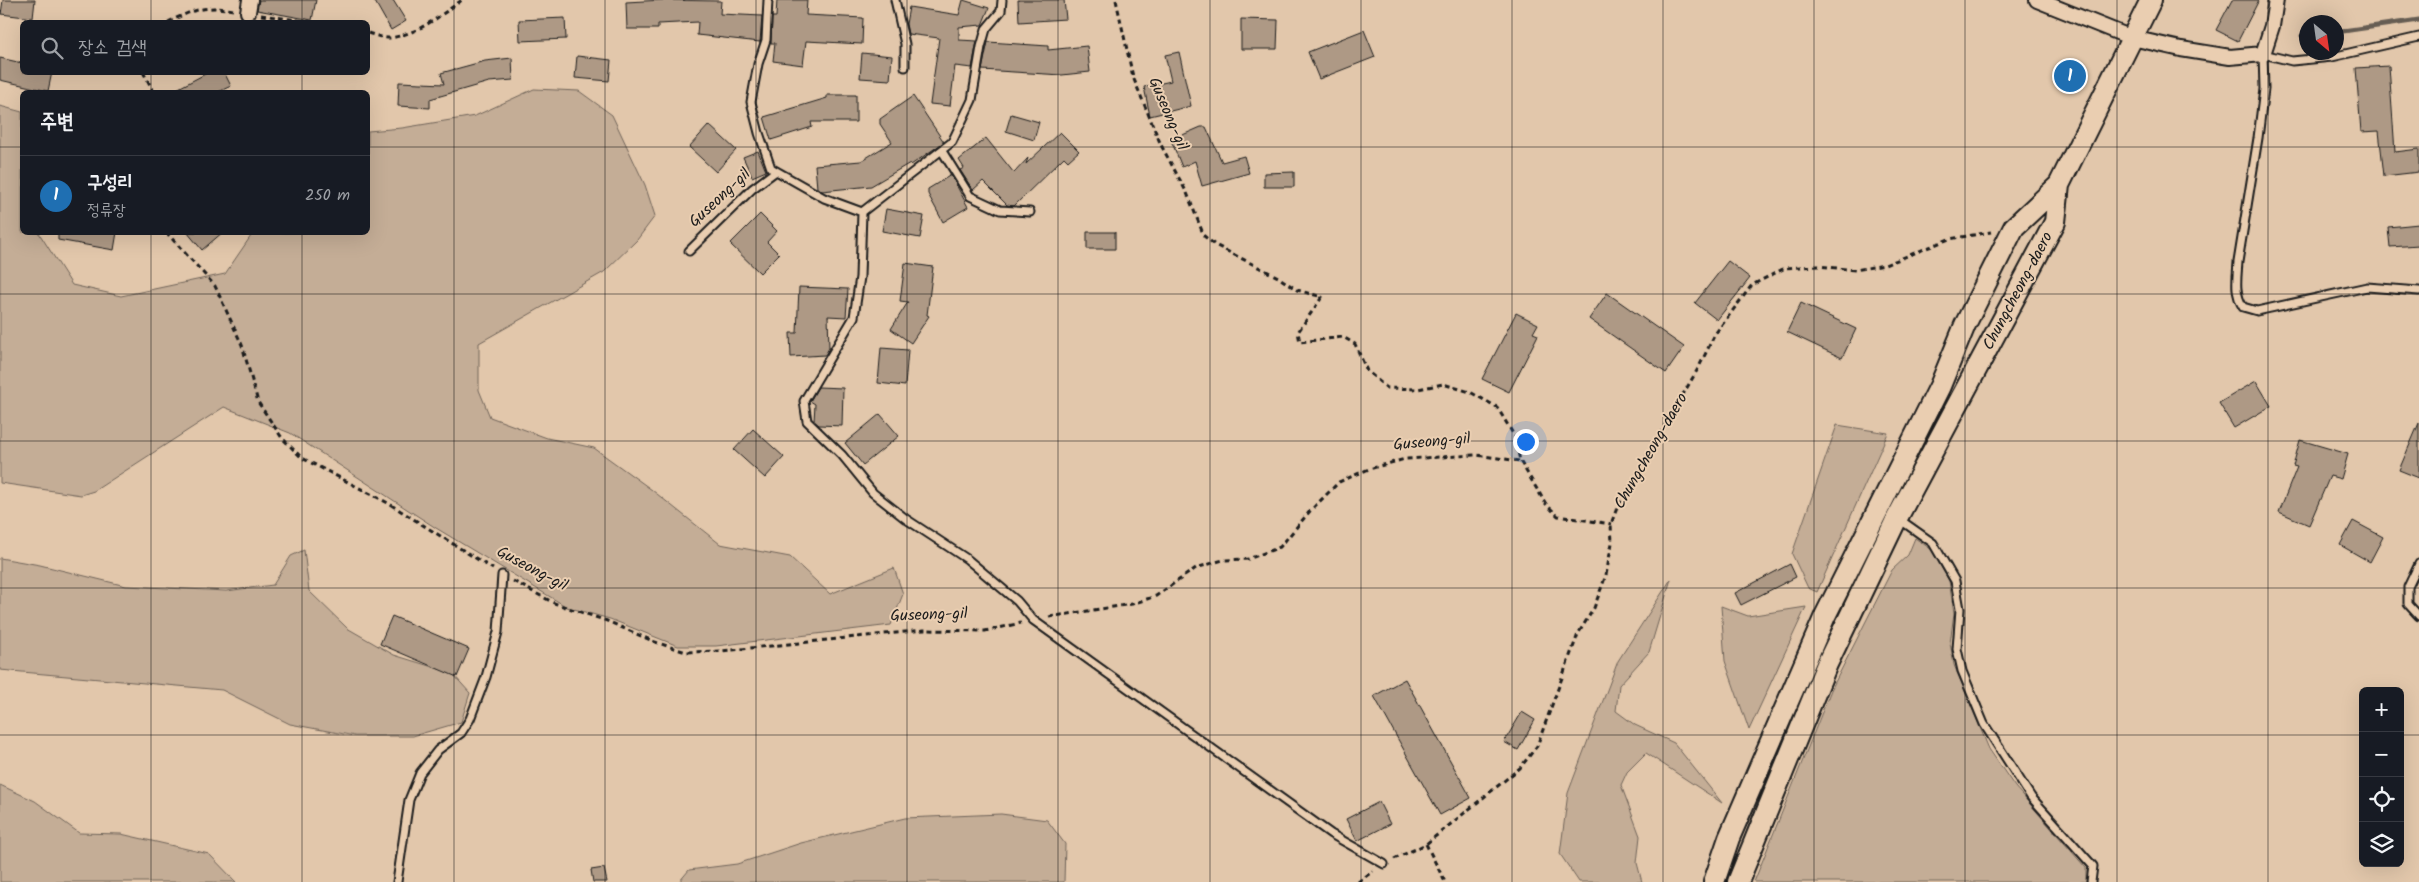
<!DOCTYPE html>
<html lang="ko">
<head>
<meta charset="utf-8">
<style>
	:root { --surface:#171b24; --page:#20242c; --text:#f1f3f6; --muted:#9ea1a6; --line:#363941; --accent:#1f6fb2 }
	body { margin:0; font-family:Kalam,"Poor Story",sans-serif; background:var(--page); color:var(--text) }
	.controls { position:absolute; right:15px; bottom:15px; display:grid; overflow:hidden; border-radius:8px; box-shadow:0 5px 20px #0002 }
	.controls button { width:45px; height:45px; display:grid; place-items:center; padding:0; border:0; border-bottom:1px solid var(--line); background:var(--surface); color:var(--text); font:25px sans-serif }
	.compass { position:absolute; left:2299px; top:15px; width:45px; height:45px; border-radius:50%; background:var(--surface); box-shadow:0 5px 20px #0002; rotate:151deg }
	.you { position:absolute; left:1525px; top:441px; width:18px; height:18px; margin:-12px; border:4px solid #fff; border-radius:50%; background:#1a73e8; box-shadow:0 0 0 8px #1a73e833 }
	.badge { display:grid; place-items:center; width:32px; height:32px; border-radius:50%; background:var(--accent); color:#fff; font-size:16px; font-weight:700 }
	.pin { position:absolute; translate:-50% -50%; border:2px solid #fff; box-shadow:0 1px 5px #0006 }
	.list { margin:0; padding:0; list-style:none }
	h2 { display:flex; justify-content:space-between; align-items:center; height:65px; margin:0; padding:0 20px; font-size:21px }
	h2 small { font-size:16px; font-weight:400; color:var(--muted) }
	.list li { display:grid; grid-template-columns:32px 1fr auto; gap:15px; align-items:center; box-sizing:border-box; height:80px; padding:0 20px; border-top:1px solid var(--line) }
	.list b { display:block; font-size:19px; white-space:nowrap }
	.list p { margin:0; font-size:16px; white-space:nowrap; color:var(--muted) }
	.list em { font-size:16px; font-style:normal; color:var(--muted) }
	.icon { flex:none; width:28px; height:28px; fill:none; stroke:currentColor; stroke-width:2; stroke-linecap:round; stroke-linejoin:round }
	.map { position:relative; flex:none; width:2419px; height:882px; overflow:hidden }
	.search { position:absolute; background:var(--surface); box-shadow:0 5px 20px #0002; left:20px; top:20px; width:350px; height:55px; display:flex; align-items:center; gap:12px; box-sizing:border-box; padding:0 18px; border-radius:8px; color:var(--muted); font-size:19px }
	.panel { position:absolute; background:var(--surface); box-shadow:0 5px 20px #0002; left:20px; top:90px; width:350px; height:145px; border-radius:8px }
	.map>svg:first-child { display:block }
</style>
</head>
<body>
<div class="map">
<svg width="2419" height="882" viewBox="0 0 2419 882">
	<rect width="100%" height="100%" fill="#e2c7ab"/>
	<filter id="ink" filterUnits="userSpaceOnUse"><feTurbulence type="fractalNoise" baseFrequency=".02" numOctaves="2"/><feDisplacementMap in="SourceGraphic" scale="10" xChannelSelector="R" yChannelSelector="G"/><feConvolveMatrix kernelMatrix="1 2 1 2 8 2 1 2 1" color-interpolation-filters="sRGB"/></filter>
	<g filter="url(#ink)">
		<path fill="#c4ad96" stroke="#706459" d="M534 89 579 91 612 115 645 185 655 216 637 240 604 272 479 343V390L490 417 547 438 594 448 652 490 720 544 790 557 830 594 894 568 903 594 891 625 716 646H678L610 619 567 607 436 528 290 433 224 407 94 491 81 495 0 483V106L22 112V232L39 233 72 285 121 296 225 274 253 233 368 232V131L402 128 475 116Z
			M1837 425 1888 433 1817 592 1808 588 1792 554Z
			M1915 538 1932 550 1949 581 1954 613 1950 643 1954 665 1989 749 2015 787 2086 868V882H1754L1831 690 1892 570 1908 555Z
			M304 550 309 591 347 628 394 655 452 673 470 693 461 722 413 736H355L290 724 222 690 0 670V558L40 565 126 586 226 591 273 585 291 556Z
			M1671 579 1649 652 1619 685 1616 711 1635 725 1674 743 1722 803 1646 753 1627 772 1621 785 1640 836 1637 863 1642 882H1579L1560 854 1568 793 1618 661Z
			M1721 606 1748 616 1806 607 1749 730 1725 661Z
			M0 785 35 801 79 833 121 834 209 854 236 882H0Z
			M1001 814 1047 820 1065 844 1064 882H679L689 870 737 864 801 843 905 818Z"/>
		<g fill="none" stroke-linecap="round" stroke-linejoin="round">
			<path stroke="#665d52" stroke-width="5" d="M2336 32 2419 20
				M2302 36 2306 35"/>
		</g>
		<path fill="#ae9985" stroke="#1c1c1c" d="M3 0H35L33 18 1 14Z
			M259 0H316L312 20 257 10Z
			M374 0H393L406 21 391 30Z
			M662 0 721 1 720 14 762 16 760 42 697 35 698 22 658 24V29H627L626 2Z
			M777 0H807L806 15 863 18 862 44 806 41 803 65 773 61 775 43H771L772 17H776Z
			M963 0 989 8 982 25 959 27V40L977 41 972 68 955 66 950 106 930 104 939 38 908 34 906 24 909 7 959 15Z
			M1018 0H1064L1066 19 1019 22Z
			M2232 0H2259L2238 41 2216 30Z
			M565 18 566 39 520 41 519 20Z
			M1241 19 1278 20 1277 49H1241Z
			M1364 30 1375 57 1319 79 1308 52Z
			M988 42 1048 46V50L1087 46 1090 72 1062 75 982 70Z
			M1179 52 1191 106 1150 116 1144 87 1171 81 1165 55Z
			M862 53 892 56 890 80 860 78Z
			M577 56 611 60 609 81 575 78Z
			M0 58 22 63V72H52L48 91 0 80Z
			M512 58 513 80 489 82 430 99V108L398 106 399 82 444 84 441 73 485 61Z
			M2389 66 2395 152 2419 149V172L2384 176 2379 131 2361 132 2356 68Z
			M209 72H224L231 86 218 92H171Z
			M827 95H856V122H811L812 127 771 140 764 117 827 98Z
			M913 96 944 142 911 165 910 163 871 186 822 191 817 188 815 165 861 161 892 142 880 124V119Z
			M1011 114 1039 122 1034 140 1006 131Z
			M709 125 736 150 716 172 689 147Z
			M1201 127H1206L1222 162 1244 156 1249 173 1202 186 1195 161 1182 167 1171 140Z
			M1060 132 1079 151 1068 161 1064 157 1014 206 1007 205 983 181 973 190 960 170 964 168 959 160 986 138 1014 173 1028 158 1026 164Z
			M758 151 766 171 752 177 743 157Z
			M1294 172V187H1264V173Z
			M951 175 968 207 943 222 928 194V189Z
			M886 209 924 216 920 238 882 231Z
			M760 214 777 231 767 242 779 254 760 273 730 244Z
			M2419 224V245L2390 247 2388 227Z
			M58 232H117L114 250 58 240Z
			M187 232H223L202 250Z
			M1087 232H1115V249H1087Z
			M1728 261 1750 278 1717 320 1695 303Z
			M905 263 933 267 927 315 929 316 911 343 891 329 908 302 900 301Z
			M799 287 848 289 846 317 828 316 829 348 825 355 791 357 790 333H797Z
			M1607 293 1684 347 1666 373 1589 319Z
			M1801 303 1856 329 1842 358 1787 332Z
			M1516 313 1538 324 1533 333 1538 335 1509 392 1482 379Z
			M881 348 908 350 905 386 878 383Z
			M2256 381 2271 406 2234 428 2219 403Z
			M818 387 843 388 842 426 819 425 814 421 815 404 810 401Z
			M880 414 899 436 863 465 845 443Z
			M2419 423V478L2399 470Z
			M753 429 784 457 765 478 734 450Z
			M2300 440 2348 454 2341 479 2330 476 2309 525 2279 512 2297 467 2293 466Z
			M2353 521 2383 537 2370 562 2340 545Z
			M1790 564 1796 577 1741 605 1735 593Z
			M392 616 469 649 457 677 380 644Z
			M1405 679 1471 798 1440 815 1374 696Z
			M1522 712 1535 720 1518 750 1504 742Z
			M1379 802 1390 824 1357 841 1346 819Z
			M604 868 607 882H593L591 870Z"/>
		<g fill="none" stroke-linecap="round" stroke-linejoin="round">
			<g stroke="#1c1c1c" stroke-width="11">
				<path id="service" d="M768 0 766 40 758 64 751 102 759 133 771 168 824 198 862 212 860 277 854 317 804 401 807 421 842 455 873 493 906 519 967 559 1017 601 1033 620 1331 834 1384 864
					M895 0 905 44V67
					M2419 37 2332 57 2292 61 2263 54 2264 89 2258 138 2238 262C2237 278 2234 293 2243 307L2257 311 2367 287 2419 291
					M942 151 970 196 1000 210 1030 212
					M862 212 952 142 972 100 981 47 986 29 1001 11 1002 0
					M689 251 752 189 776 171
					M1899 519 1933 543 1955 581 1960 609 1957 649 1962 671 1984 724 2031 797 2093 866 2091 882
					M2419 564 2408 587V604L2419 616
					M397 882 409 800 420 773 438 750 461 733 470 719 486 677 498 632 502 575"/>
			</g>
			<g stroke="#1c1c1c" stroke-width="18">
				<path id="minor" d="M2037 0 2132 38 2181 49 2230 57 2263 54 2272 26 2276 0
					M248 12 250 0"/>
			</g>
			<g stroke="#1c1c1c" stroke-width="24">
				<path id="secondary" d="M1714 882 1729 838 1825 616 1940 386 1965 325 2014 227 2059 185
					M1738 882 1827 664 1897 518 2055 222 2059 185 2151 0"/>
			</g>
			<path stroke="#1c1c1c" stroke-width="3" stroke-dasharray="5 4" stroke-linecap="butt" d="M1116 0 1133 77 1161 145 1187 193 1204 236 1215 245 1278 277 1297 290 1322 297 1298 332 1300 342 1343 337 1355 344 1367 371 1387 388 1418 389 1443 384 1470 392 1497 407 1515 437 1520 461 1546 504 1558 516 1611 524
				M261 15 310 22
				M168 22C193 10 205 5 233 10
				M368 33C374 35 383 38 390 38 418 34 440 16 462 0
				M143 72 154 92
				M166 232 215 286 242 345 258 402 282 438 302 458 388 503 493 569
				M513 581 554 603 607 621 655 642 686 652 722 651 924 630 985 631 1021 623
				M1049 617 1132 604 1156 596 1196 568 1223 560 1248 559 1280 547 1310 511 1339 482 1369 469 1405 459 1476 455 1520 461
				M1426 844 1445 882
				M1394 859 1426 844 1520 768 1537 746 1578 634 1594 608 1606 575 1612 543 1611 524 1617 508 1699 367 1715 334 1752 285 1785 268 1818 266 1855 270 1885 265 1949 239 1991 232
				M1358 882 1373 871"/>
			<use href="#service" stroke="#eaceb1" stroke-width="7"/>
			<use href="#minor" stroke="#eaceb1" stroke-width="14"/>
			<use href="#secondary" stroke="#eaceb1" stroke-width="20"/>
		</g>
	</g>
	<path fill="none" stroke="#1c1c1c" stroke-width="1" stroke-opacity="0.55" d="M151 0V22M302 0V22M454 0V882M605 0V882M756 0V882M907 0V882M1058 0V882M1210 0V882M1361 0V882M1512 0V882M1663 0V882M1814 0V882M1965 0V882M2117 0V882M2268 0V882M151 72V92M302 72V92M0 147H22M368 147H2419M151 232V882M302 232V882M0 294H2419M0 441H2419M0 588H2419M0 735H2363M2400 735H2419"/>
	<g text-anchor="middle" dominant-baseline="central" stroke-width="4" stroke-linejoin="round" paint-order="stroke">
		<g font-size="16" fill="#1c1c1c" stroke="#eaceb1">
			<text transform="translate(1168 114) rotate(67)">Guseong-gil</text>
			<text transform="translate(720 198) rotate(-43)">Guseong-gil</text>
			<text transform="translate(2018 291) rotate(-62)">Chungcheong-daero</text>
			<text transform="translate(1432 442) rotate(-5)">Guseong-gil</text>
			<text transform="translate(1651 451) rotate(-60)">Chungcheong-daero</text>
			<text transform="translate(532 569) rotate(28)">Guseong-gil</text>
			<text transform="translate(929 615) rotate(-2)">Guseong-gil</text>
		</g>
	</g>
</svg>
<div class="controls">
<button>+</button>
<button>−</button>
<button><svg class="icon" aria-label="locate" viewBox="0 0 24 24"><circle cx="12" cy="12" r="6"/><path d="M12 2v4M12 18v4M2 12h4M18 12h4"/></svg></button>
<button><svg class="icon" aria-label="layers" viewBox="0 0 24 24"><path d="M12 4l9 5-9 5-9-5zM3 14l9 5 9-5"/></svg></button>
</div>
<svg class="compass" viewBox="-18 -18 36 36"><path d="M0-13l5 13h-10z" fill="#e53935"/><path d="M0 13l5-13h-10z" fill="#9ea1a6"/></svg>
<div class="you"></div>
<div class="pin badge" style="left:2070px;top:76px">1</div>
<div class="search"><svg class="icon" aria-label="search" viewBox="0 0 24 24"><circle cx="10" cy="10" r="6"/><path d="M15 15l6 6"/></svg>장소 검색</div>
<section class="panel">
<h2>주변<small></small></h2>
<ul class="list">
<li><span class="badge">1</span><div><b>구성리</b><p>정류장</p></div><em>250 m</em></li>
</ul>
</section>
</div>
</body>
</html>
